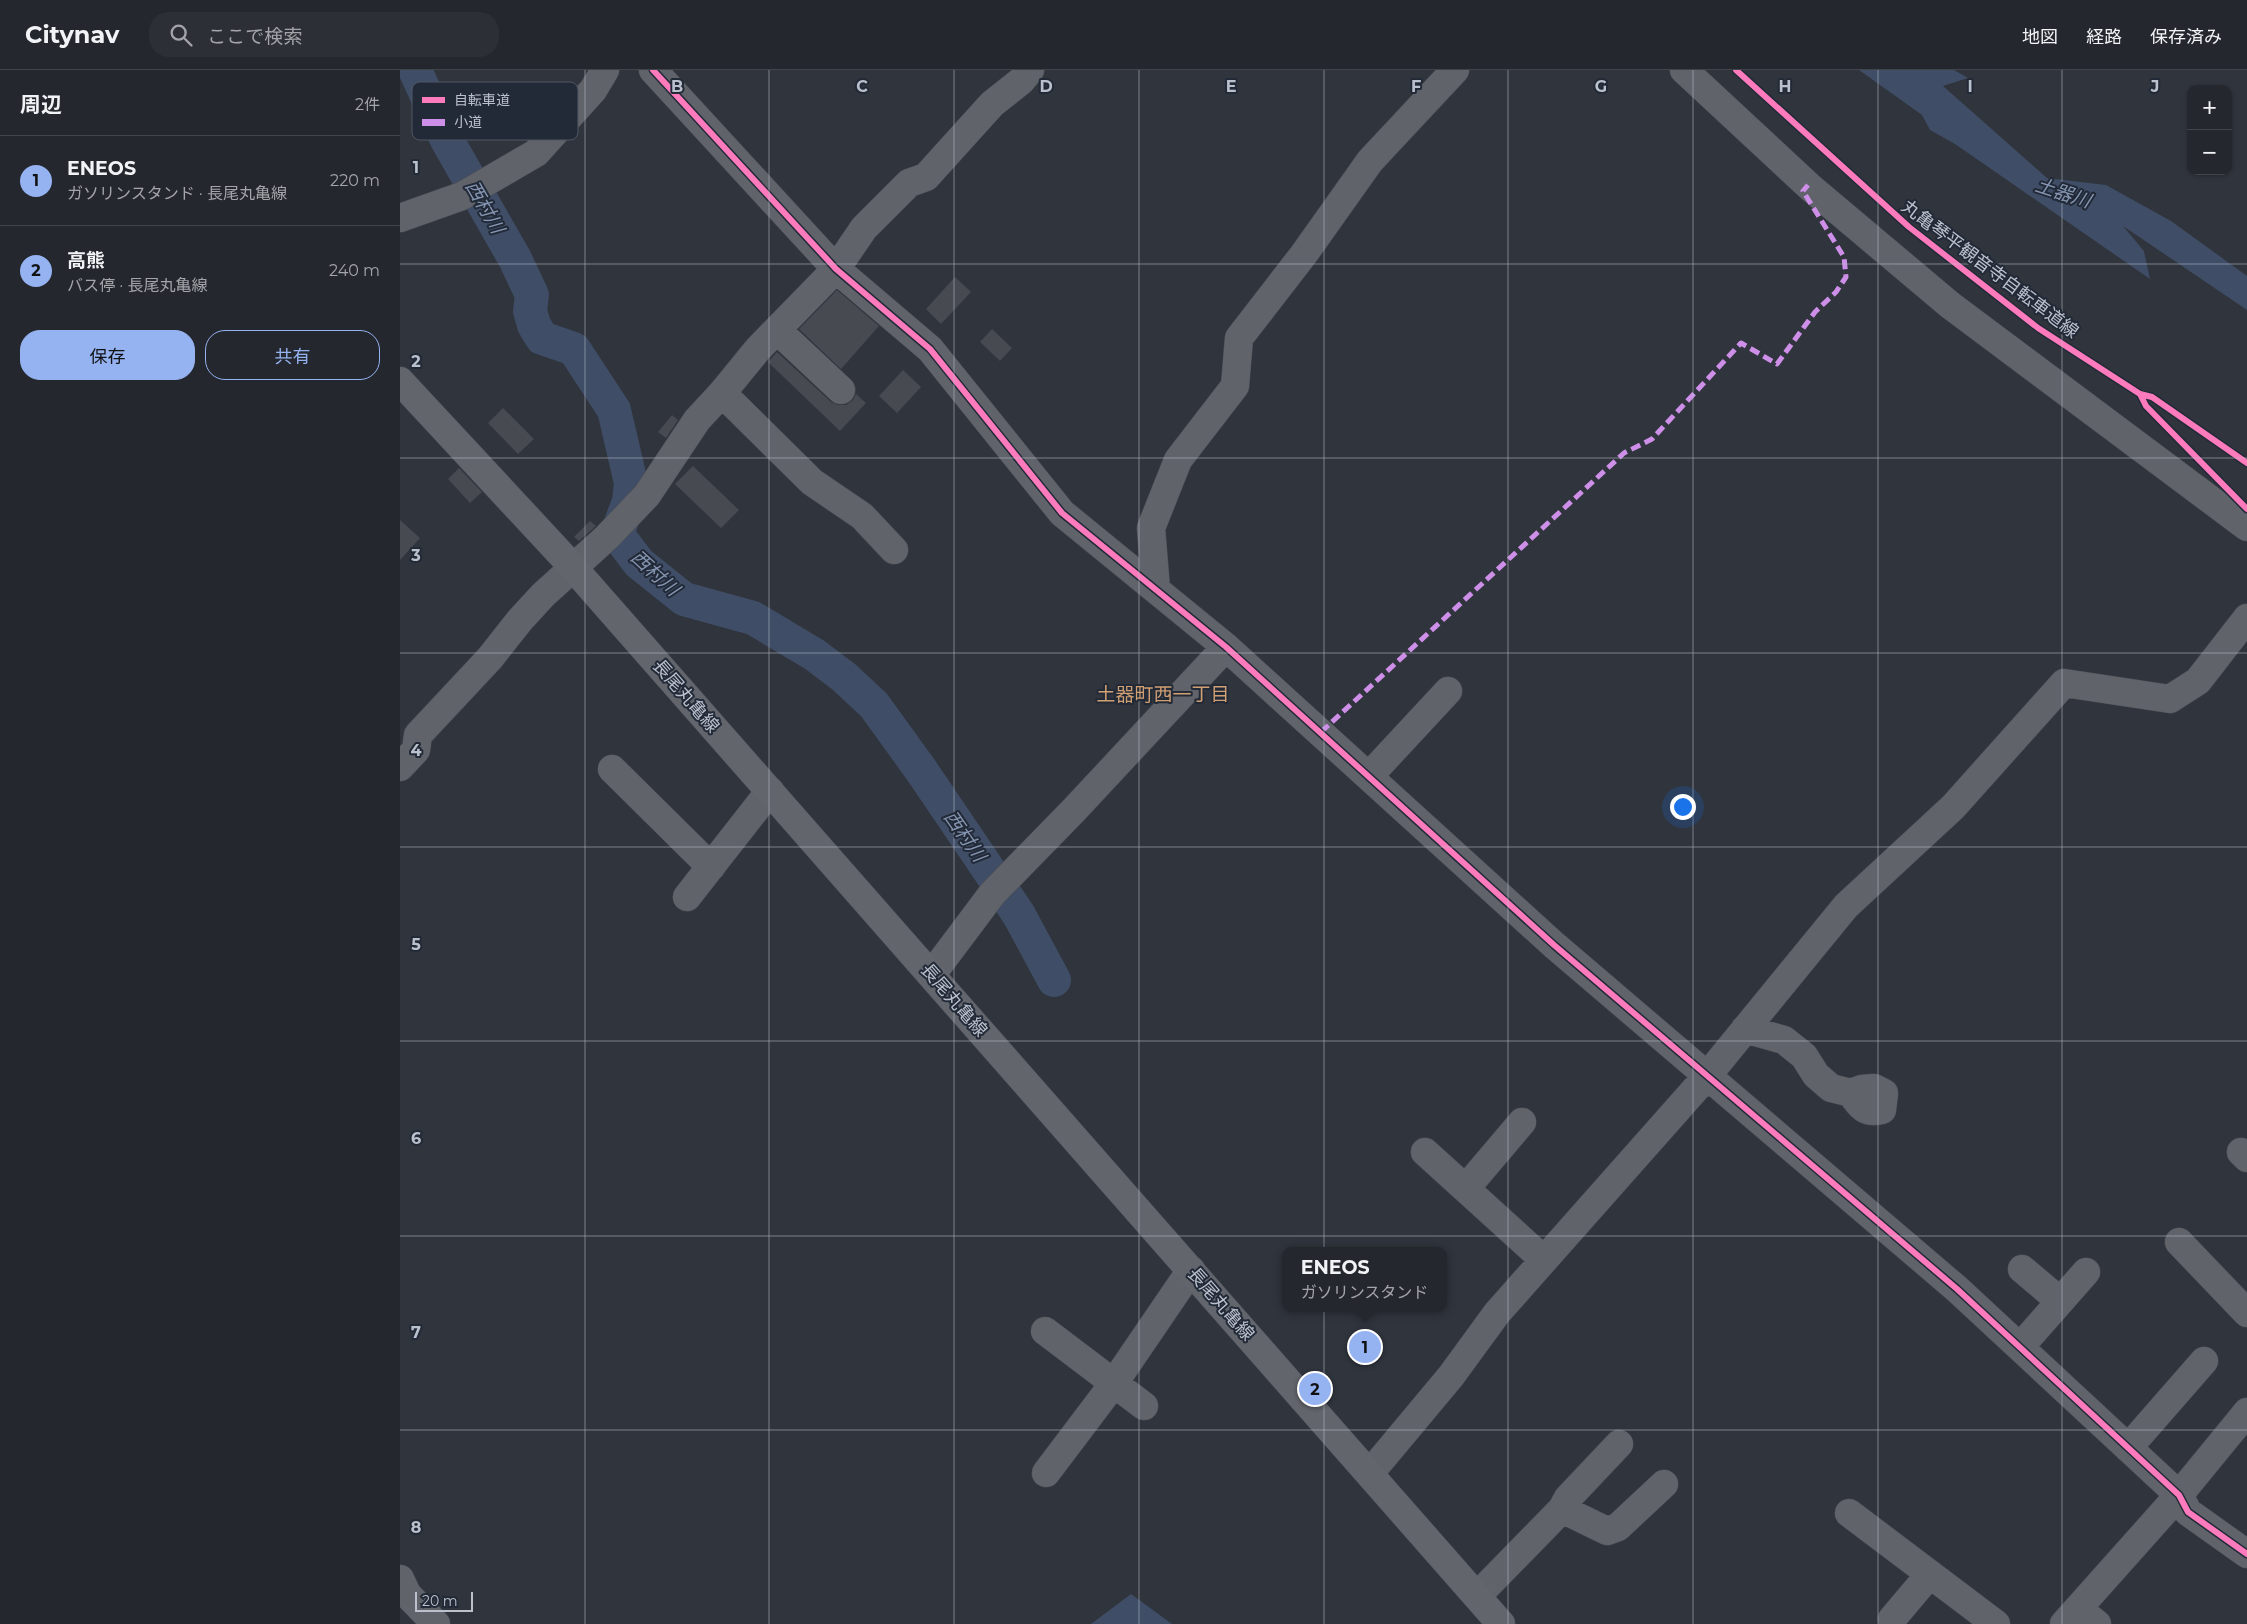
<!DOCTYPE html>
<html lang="ja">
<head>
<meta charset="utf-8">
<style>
	:root { --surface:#24272d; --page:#2c2f35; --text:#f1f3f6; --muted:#a3a5aa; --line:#414449; --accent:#95b2f1 }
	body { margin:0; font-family:Montserrat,"Noto Sans JP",sans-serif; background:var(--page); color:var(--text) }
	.controls { position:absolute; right:15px; top:15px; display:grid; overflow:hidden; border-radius:10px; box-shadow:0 1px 4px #0004 }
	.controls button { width:45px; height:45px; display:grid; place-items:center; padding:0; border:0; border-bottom:1px solid var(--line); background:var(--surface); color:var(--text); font:25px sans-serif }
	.scale { position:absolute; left:15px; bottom:12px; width:58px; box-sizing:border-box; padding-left:5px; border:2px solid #bbc1cc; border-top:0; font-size:14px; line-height:18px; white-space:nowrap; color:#bbc1cc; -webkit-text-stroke:4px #222a38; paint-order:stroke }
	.you { position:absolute; left:1282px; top:736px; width:18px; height:18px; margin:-12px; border:4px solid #fff; border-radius:50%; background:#1a73e8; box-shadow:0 0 0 8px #1a73e833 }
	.badge { display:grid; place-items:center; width:32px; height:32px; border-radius:50%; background:var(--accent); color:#111; font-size:16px; font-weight:700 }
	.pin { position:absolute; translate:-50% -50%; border:2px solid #fff; box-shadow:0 1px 5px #0006 }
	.popup { position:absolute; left:882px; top:1177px; width:165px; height:65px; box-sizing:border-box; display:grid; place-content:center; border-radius:10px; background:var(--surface); filter:drop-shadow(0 1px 4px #0005); font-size:16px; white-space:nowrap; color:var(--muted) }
	.popup b { font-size:19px; color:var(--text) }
	.popup::after { content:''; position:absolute; left:50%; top:100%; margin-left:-10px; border:10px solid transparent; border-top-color:var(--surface) }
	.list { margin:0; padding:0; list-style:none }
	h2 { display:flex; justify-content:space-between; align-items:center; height:65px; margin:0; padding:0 20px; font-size:21px }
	h2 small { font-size:16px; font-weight:400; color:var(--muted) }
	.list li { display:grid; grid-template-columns:32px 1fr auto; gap:15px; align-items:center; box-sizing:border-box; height:90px; padding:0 20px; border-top:1px solid var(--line) }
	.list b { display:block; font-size:19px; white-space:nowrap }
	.list p { margin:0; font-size:16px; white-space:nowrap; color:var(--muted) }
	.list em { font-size:16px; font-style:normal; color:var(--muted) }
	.actions { display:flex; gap:10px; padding:15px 20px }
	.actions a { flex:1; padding:11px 0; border:1px solid var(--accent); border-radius:20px; text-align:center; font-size:18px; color:var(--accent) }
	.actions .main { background:var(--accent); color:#111 }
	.icon { flex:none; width:28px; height:28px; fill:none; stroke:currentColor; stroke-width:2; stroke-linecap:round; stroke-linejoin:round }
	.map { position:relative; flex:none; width:1847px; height:1554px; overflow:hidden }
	header { display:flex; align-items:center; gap:30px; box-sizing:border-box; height:70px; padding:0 25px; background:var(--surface); border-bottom:1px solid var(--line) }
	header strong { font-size:24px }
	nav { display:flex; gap:28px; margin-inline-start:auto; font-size:18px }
	.search { width:350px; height:45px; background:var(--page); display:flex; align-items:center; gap:12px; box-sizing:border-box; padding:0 18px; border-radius:20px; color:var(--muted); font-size:19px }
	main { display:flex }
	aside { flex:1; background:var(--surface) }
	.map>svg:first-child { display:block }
</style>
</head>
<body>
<header>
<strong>Citynav</strong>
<div class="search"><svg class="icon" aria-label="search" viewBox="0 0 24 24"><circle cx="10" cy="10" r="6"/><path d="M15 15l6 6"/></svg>ここで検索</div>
<nav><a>地図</a><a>経路</a><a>保存済み</a></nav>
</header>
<main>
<aside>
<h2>周辺<small>2件</small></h2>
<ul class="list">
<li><span class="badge">1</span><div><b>ENEOS</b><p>ガソリンスタンド · 長尾丸亀線</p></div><em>220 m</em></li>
<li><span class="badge">2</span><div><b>高熊</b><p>バス停 · 長尾丸亀線</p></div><em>240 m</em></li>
</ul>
<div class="actions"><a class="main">保存</a><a>共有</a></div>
</aside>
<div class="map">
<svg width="1847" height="1554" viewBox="0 0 1847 1554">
	<rect width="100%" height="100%" fill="#30343c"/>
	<path fill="#3f4d66" d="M1459 0H1554L1568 8 1543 16 1647 108 1706 115 1771 151 1847 206V240L1723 156 1744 181 1750 209 1555 74 1530 60 1522 45Z
		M731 1524 772 1554H691Z"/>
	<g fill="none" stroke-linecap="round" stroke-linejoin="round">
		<path stroke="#3f4d66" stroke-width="34" d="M15 0 47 70 115 189 132 225 130 241 134 255 142 268 174 279 214 340 231 413 229 431 217 464 239 493 284 529 353 548 415 585 444 607 474 635 521 700 603 821 619 845 654 910"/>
	</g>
	<path fill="#474a51" d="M555 207 571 222 541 254 526 239Z
		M437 220 479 256 441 299 399 259Z
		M592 259 612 278 600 291 580 272Z
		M377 282 431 332 438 335H446L453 330 456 324 466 333 440 361 368 292Z
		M503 300 521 317 497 343 479 326Z
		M103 338 134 369 118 384 88 353Z
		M272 345 278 350 266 368 258 362Z
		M293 396 339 440 321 458 275 414Z
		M59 398 82 422 70 433 48 409Z
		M0 450 20 468 0 490Z
		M190 451 196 456 179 471 174 467Z"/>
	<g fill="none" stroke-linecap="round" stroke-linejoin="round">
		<g stroke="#4c4f55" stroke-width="29">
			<path id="minor" d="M253 0 436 199 530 279 662 443 826 577 1154 875 1557 1219 1779 1425 1788 1442 1847 1484
				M1284 0 1411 118 1550 235 1847 457
				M0 148 62 126 136 83 193 20 205 0
				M377 260 441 320
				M322 323 412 412 462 446 494 480
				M756 519 751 458 778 390 835 316 839 268 904 184 970 91 1055 0
				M0 697 16 680 18 665 90 588 120 550 143 525 207 467 247 425 297 350 322 323 358 279 436 199 464 158 509 113 526 107 592 34 621 11 630 0
				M212 699 311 797
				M969 706 1048 621
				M287 827 370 721
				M532 904 592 824 674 740 826 577
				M1345 959 1384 970 1404 986 1416 1005 1431 1018 1451 1023 1462 1019 1474 1018 1484 1023 1482 1040C1466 1044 1460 1037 1451 1023
				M1025 1082 1144 1190
				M1841 1082 1847 1088
				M1066 1118 1122 1052
				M1779 1172 1847 1243
				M1622 1199 1660 1231
				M645 1261 744 1336
				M1620 1277 1686 1202
				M1728 1378 1804 1291
				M646 1403 714 1313 791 1200
				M970 1403 1051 1306 1097 1243 1307 1006 1446 836 1553 737 1664 613 1770 629 1798 611 1847 548
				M1162 1439 1207 1461 1218 1457 1264 1414
				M1449 1443 1596 1554
				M0 1509 7 1524 36 1554
				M1077 1526 1162 1439 1168 1428 1219 1374
				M1678 1539 1697 1554
				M1492 1549 1530 1504
				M1664 1554 1779 1425 1847 1342"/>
		</g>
		<g stroke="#4d5159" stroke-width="29">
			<path id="major" d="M0 311 170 494 1101 1554"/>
		</g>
		<use href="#minor" stroke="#60636a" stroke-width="28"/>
		<use href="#major" stroke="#62656c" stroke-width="28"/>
		<path stroke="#ce8fe9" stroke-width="5" stroke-dasharray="10 5" stroke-linecap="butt" d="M921 662 1224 383 1252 369 1341 273 1377 294 1415 242 1436 222 1446 207 1444 187 1403 121 1408 115"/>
		<g stroke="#222a38" stroke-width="9">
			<path id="cycleway" d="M253 0 436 199 530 279 662 443 826 577 1154 875 1557 1219 1779 1425 1788 1442 1847 1484
				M1336 0 1509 157 1638 258 1740 324 1752 327 1847 393
				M1740 324 1746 336 1847 439"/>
		</g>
		<use href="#cycleway" stroke="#fd7abc" stroke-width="6"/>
	</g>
	<path fill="none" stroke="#bbc1cc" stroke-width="1" stroke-opacity="0.55" d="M185 0V1554M369 0V1554M554 0V1554M739 0V1554M924 0V1554M1108 0V1554M1293 0V1554M1478 0V1554M1662 0V1554M0 194H1847M0 388H1847M0 583H1847M0 777H1847M0 971H1847M0 1166H1847M0 1360H1847"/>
	<g text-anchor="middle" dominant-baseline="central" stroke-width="4" stroke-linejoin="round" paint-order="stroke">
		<g font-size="18" fill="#bbc1cc" stroke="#222a38">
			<text transform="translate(1590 199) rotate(37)">丸亀琴平観音寺自転車道線</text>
			<text transform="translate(286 626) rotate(49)">長尾丸亀線</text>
			<text transform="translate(554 930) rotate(49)">長尾丸亀線</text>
			<text transform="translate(821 1234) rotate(49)">長尾丸亀線</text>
		</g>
		<g font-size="19" font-style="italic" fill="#8595b1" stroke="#222a38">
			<text transform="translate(1663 123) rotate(18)">土器川</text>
			<text transform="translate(85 137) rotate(60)">西村川</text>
			<text transform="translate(255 503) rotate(42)">西村川</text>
			<text transform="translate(565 766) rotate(55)">西村川</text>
		</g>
		<g font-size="19" fill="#d09f72" stroke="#222a38">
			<text x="763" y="624">土器町西一丁目</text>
		</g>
	</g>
	<rect x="12" y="12" width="166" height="58" rx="8" fill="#222a38" stroke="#505764" stroke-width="1"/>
	<rect x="22" y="27" width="23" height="6" fill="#fd7abc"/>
	<rect x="22" y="49" width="23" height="7" fill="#ce8fe9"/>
	<g font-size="14" fill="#bbc1cc">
		<text x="54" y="35">自転車道</text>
		<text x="54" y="57">小道</text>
	</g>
	<g font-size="16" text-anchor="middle" font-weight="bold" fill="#bbc1cc" stroke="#222a38" stroke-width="4" stroke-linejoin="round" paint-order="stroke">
		<text x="277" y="22">B</text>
		<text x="462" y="22">C</text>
		<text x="646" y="22">D</text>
		<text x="831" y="22">E</text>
		<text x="1016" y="22">F</text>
		<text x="1201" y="22">G</text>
		<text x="1385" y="22">H</text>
		<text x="1570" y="22">I</text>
		<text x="1755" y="22">J</text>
		<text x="16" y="103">1</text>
		<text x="16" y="297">2</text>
		<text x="16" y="491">3</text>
		<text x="16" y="686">4</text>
		<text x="16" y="880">5</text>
		<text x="16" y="1074">6</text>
		<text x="16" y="1268">7</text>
		<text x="16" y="1463">8</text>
	</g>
</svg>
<div class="controls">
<button>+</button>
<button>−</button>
</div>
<div class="scale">20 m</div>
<div class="you"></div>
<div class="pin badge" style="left:965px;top:1277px">1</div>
<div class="popup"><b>ENEOS</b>ガソリンスタンド</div>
<div class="pin badge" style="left:915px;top:1319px">2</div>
</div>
</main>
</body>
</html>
